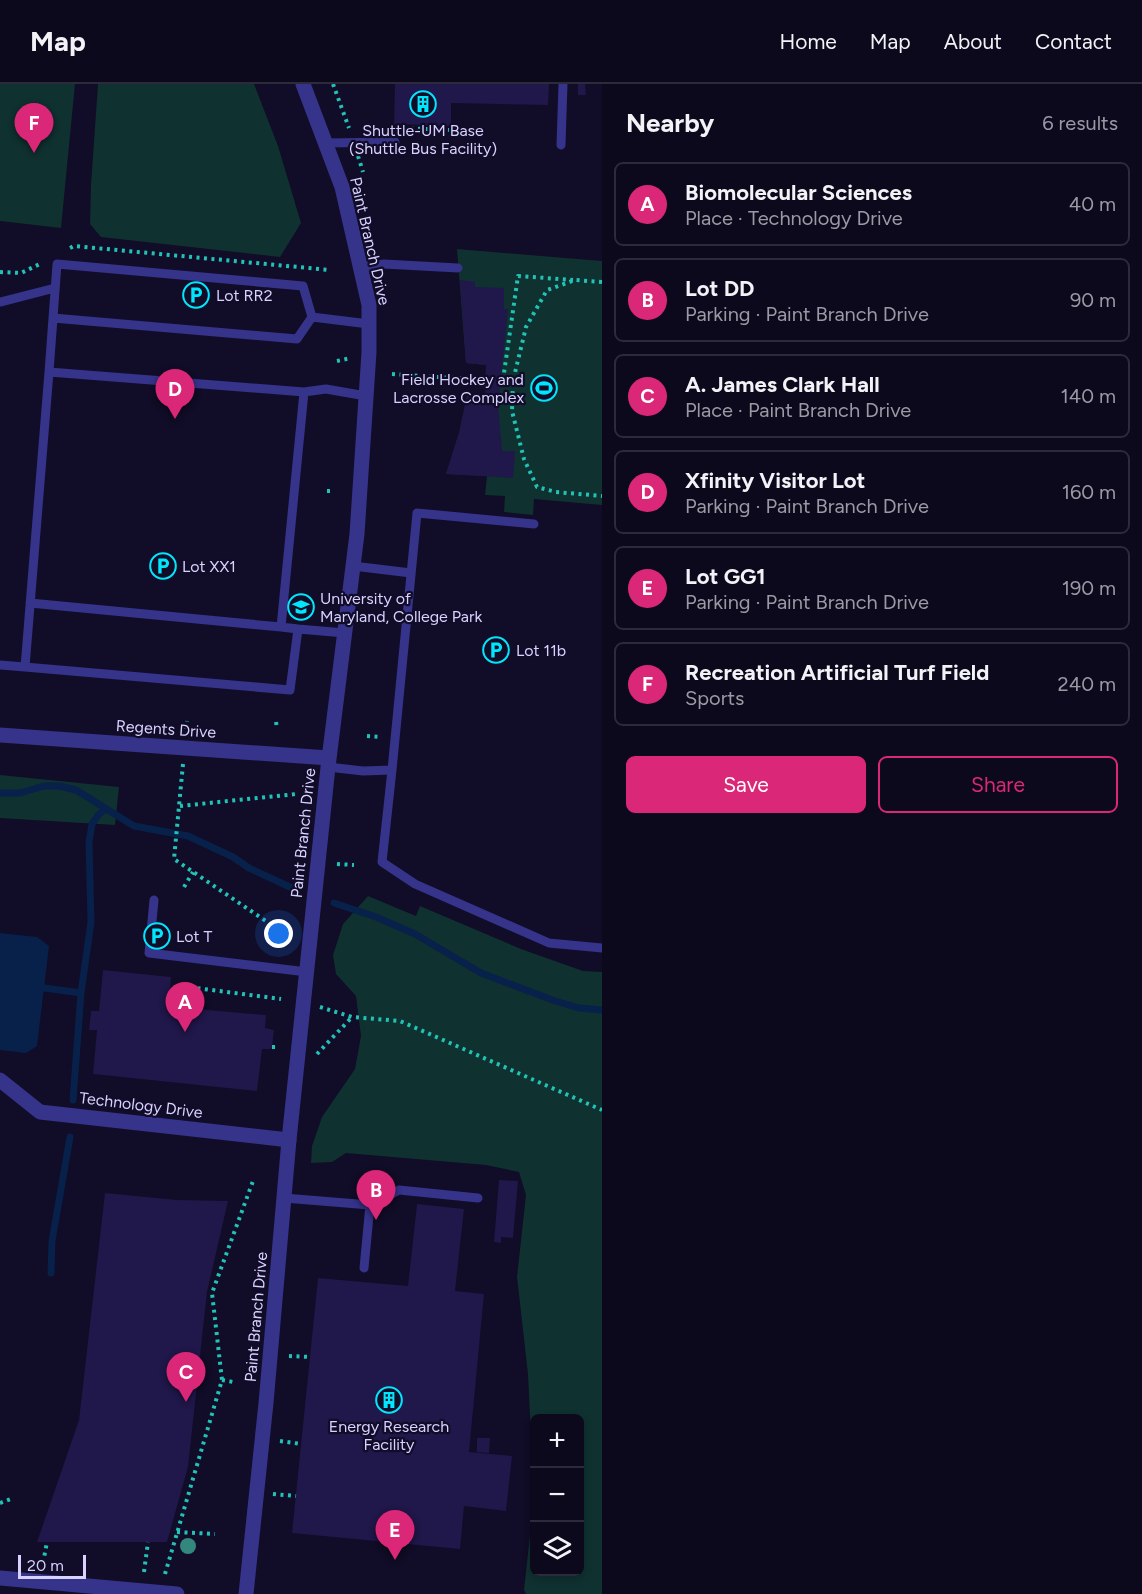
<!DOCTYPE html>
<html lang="en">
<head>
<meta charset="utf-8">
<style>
	:root { --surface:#0d091d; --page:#161226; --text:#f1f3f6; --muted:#9a9aa4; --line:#2d2a3b; --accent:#db2777 }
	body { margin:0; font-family:Figtree,sans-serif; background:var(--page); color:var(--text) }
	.controls { position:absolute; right:18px; bottom:18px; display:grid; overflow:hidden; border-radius:9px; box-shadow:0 3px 9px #0003 }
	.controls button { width:54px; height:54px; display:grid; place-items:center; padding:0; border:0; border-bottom:2px solid var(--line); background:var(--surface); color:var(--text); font:30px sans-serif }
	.scale { position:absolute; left:18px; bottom:15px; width:68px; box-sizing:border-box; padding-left:6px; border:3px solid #d7d2ff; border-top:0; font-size:16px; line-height:21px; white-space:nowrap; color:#d7d2ff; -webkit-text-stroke:4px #110c27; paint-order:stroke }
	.you { position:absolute; left:279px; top:850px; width:21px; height:21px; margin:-15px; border:4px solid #fff; border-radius:50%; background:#1a73e8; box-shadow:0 0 0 9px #1a73e833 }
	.badge { display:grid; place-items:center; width:39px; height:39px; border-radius:50%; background:var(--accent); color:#fff; font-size:20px; font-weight:700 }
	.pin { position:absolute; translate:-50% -50px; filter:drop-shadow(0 2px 3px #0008) }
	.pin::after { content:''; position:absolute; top:32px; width:21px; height:18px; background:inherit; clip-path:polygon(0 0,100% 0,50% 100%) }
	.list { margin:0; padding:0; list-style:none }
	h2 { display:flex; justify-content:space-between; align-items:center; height:78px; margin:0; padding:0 24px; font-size:26px }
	h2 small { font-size:20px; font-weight:400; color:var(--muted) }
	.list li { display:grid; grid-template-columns:39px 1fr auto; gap:18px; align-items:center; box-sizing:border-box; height:84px; margin:0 12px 12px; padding:0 12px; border:2px solid var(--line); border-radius:9px }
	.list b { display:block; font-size:22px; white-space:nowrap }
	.list p { margin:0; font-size:20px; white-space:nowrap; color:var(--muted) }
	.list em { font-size:20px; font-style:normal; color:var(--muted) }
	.actions { display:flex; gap:12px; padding:18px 24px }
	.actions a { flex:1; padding:14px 0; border:2px solid var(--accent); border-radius:9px; text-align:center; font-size:21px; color:var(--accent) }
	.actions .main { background:var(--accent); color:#fff }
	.icon { flex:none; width:33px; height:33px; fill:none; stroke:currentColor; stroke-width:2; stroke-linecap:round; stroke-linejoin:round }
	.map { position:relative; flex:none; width:602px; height:1510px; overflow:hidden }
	header { display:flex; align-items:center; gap:36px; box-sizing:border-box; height:84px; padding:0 30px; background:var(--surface); border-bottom:2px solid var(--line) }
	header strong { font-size:28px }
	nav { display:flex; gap:33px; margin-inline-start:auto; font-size:21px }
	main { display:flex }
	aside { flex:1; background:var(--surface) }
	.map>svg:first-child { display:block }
</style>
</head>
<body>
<header>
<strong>Map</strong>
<nav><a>Home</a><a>Map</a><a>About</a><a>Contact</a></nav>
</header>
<main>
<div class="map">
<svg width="602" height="1510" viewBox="0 0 602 1510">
	<rect width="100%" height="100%" fill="#110c27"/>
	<path fill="#0f3130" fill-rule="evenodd" d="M0 0H75L61 144 0 137Z
		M98 0H254L278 62 301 139 280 173 101 153 90 140 91 101Z
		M457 165 602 177V421L534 415 533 431 504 428 505 412 485 411 487 392 446 390 459 349 467 312H485L486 281 466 279Z
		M0 691 119 703 115 741 0 734Z
		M368 812 416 832 420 822 521 865 583 887 602 888V1510H526L524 1506 534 1415 528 1290 517 1193 526 1111 519 1088 486 1081 346 1069 332 1078 311 1079 312 1062 322 1033 355 985 361 952 356 912 336 890 333 871 343 840ZM534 1334H580V1488H534Z"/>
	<path fill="#07214b" d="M0 849 37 853 49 862 37 962 26 969 0 966Z"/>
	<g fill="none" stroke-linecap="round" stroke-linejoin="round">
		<path stroke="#07214b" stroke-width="7" d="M0 709H20L44 702H59L76 706 134 742 188 752 233 773 249 784 292 804
			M334 819 376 833 415 850 481 889 555 917 579 924 602 926
			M44 904 81 909
			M73 1016 81 909 91 838 89 758 92 740 99 730 106 725
			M51 1189 52 1157 70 1053"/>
	</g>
	<path fill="#20174a" d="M395 0H549L548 21 451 19V42L394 40Z
		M578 0H585L586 11H578Z
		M460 196 475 198V203L504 204V225H508L498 321 502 367H515L513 394 446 390 459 349 467 312 485 313 486 281 466 279Z
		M103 886 171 893 170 908 199 911 197 925 266 931 265 944 274 946 272 963 271 965H262L257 1007 93 990 97 946H89L91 927H99Z
		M499 1096 518 1097 513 1154 501 1153V1159L494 1158Z
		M105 1109 177 1116 228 1117 207 1208 188 1383 167 1458H37L79 1336Z
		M417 1120 464 1125 455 1207 484 1210 469 1368 512 1372 506 1427 464 1422 460 1465 292 1449 318 1194 408 1202Z
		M477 1354H490L489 1369 477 1368Z"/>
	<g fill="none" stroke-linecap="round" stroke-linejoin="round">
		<path stroke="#22c3b7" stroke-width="4" stroke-dasharray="3 4.5" stroke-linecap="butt" d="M333 0 349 44
			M403 44 451 46
			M358 72 363 88
			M70 164 74 162 330 186
			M0 188 21 189 42 179
			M602 198 575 196 547 206 526 243 513 297 512 327 524 375 537 403 556 408 602 412
			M337 277 351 274
			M392 290 485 296
			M500 296 513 297
			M503 296 518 192 573 196
			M327 407H334
			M276 638 277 644
			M186 645 187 637
			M367 652 382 653
			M183 680 174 775 291 854
			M180 722 296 710
			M337 780 354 781
			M184 803 193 788
			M195 910 196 904 281 915
			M320 923 352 933 400 937 602 1026
			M272 963H277
			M317 970 352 933
			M289 1272 310 1273
			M222 1296 233 1298
			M280 1357 301 1360
			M273 1410 296 1412
			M0 1419 14 1414
			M177 1448 215 1450
			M43 1479 47 1458
			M144 1488 148 1458
			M165 1490 222 1296 212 1209 253 1097"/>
		<path stroke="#35338a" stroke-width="9" d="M325 59 395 58
			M561 61 563 0
			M360 183 384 180 458 184
			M1 218 55 204
			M312 233 369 240
			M53 234 297 255 312 233
			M49 288 57 180 303 202 312 233
			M304 308 281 543 298 545 290 606 25 583 49 288 304 308 326 305 366 312
			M353 482 411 489
			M30 519 281 543
			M298 545 345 549
			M0 581 25 583
			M328 683 363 687 392 686 417 429 534 440
			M392 686 382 778 415 800 549 859 602 864
			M154 816 149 869 307 888
			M284 1114 370 1121 364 1184
			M370 1121 399 1106 478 1114"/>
		<path stroke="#35338a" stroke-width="15" d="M0 996 40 1028 289 1056
			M0 1494 177 1510"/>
		<path stroke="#35338a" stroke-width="15" d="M0 651 329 674
			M246 1510 266 1319 289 1056 328 683 357 450 369 268V221L342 103 303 0"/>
	</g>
	<circle fill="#34877d" cx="188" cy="1462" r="8"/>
	<defs>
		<g id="building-ring" transform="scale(1.35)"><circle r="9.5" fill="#110c27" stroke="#00e7fd" stroke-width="1.5"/><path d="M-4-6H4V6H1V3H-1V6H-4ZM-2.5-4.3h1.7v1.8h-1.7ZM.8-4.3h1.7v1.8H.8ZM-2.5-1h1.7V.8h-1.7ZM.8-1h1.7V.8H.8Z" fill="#00e7fd"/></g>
		<g id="parking-ring" transform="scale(1.35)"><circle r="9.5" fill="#110c27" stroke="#00e7fd" stroke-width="1.5"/><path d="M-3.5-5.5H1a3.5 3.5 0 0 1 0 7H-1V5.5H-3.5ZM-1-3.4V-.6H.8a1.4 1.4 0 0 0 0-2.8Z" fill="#00e7fd"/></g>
		<g id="stadium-ring" transform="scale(1.35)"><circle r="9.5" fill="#110c27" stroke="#00e7fd" stroke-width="1.5"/><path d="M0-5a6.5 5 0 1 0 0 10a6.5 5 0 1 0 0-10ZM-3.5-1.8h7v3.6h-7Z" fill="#00e7fd"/></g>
		<g id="university-ring" transform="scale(1.35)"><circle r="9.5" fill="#110c27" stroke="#00e7fd" stroke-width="1.5"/><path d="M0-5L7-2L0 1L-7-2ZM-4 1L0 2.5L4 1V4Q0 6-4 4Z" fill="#00e7fd"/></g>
	</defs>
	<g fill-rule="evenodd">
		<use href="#building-ring" x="423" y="20"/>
		<use href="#parking-ring" x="196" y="211"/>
		<use href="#stadium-ring" x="544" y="304"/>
		<use href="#parking-ring" x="163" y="482"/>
		<use href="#university-ring" x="301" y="523"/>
		<use href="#parking-ring" x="496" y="566"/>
		<use href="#parking-ring" x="157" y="852"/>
		<use href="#building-ring" x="389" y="1316"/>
	</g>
	<g text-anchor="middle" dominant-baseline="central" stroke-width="4.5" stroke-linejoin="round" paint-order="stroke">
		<g font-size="16" fill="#d7d2ff" stroke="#110c27" text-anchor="start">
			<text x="423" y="46" text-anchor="middle">Shuttle-UM Base<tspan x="423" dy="18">(Shuttle Bus Facility)</tspan></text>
			<text x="216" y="211">Lot RR2</text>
			<text x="524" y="295" text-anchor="end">Field Hockey and<tspan x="524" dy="18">Lacrosse Complex</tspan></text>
			<text x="182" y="482">Lot XX1</text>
			<text x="320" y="514">University of<tspan x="320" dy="18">Maryland, College Park</tspan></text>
			<text x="516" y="566">Lot 11b</text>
			<text x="176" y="852">Lot T</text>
			<text x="389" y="1342" text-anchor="middle">Energy Research<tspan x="389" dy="18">Facility</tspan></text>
		</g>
		<g font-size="16" fill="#d7d2ff" stroke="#110c27">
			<text transform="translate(370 157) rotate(77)">Paint Branch Drive</text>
			<text transform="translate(166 645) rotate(4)">Regents Drive</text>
			<text transform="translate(303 749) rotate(-84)">Paint Branch Drive</text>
			<text transform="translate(141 1021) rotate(7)">Technology Drive</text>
			<text transform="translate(256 1233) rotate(-85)">Paint Branch Drive</text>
		</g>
	</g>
</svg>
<div class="controls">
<button>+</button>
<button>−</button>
<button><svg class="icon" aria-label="layers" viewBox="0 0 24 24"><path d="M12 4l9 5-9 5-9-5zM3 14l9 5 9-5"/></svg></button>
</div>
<div class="scale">20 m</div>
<div class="you"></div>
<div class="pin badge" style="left:185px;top:948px">A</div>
<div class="pin badge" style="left:376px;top:1136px">B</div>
<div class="pin badge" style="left:186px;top:1318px">C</div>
<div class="pin badge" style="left:175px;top:335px">D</div>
<div class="pin badge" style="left:395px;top:1476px">E</div>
<div class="pin badge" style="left:34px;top:69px">F</div>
</div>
<aside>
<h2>Nearby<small>6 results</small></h2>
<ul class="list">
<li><span class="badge">A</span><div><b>Biomolecular Sciences</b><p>Place · Technology Drive</p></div><em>40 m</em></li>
<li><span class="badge">B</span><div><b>Lot DD</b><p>Parking · Paint Branch Drive</p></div><em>90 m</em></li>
<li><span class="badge">C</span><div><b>A. James Clark Hall</b><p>Place · Paint Branch Drive</p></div><em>140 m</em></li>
<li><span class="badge">D</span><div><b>Xfinity Visitor Lot</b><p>Parking · Paint Branch Drive</p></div><em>160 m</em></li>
<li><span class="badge">E</span><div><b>Lot GG1</b><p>Parking · Paint Branch Drive</p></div><em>190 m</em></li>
<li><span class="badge">F</span><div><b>Recreation Artificial Turf Field</b><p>Sports</p></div><em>240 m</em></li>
</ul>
<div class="actions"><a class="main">Save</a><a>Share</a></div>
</aside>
</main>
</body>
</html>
